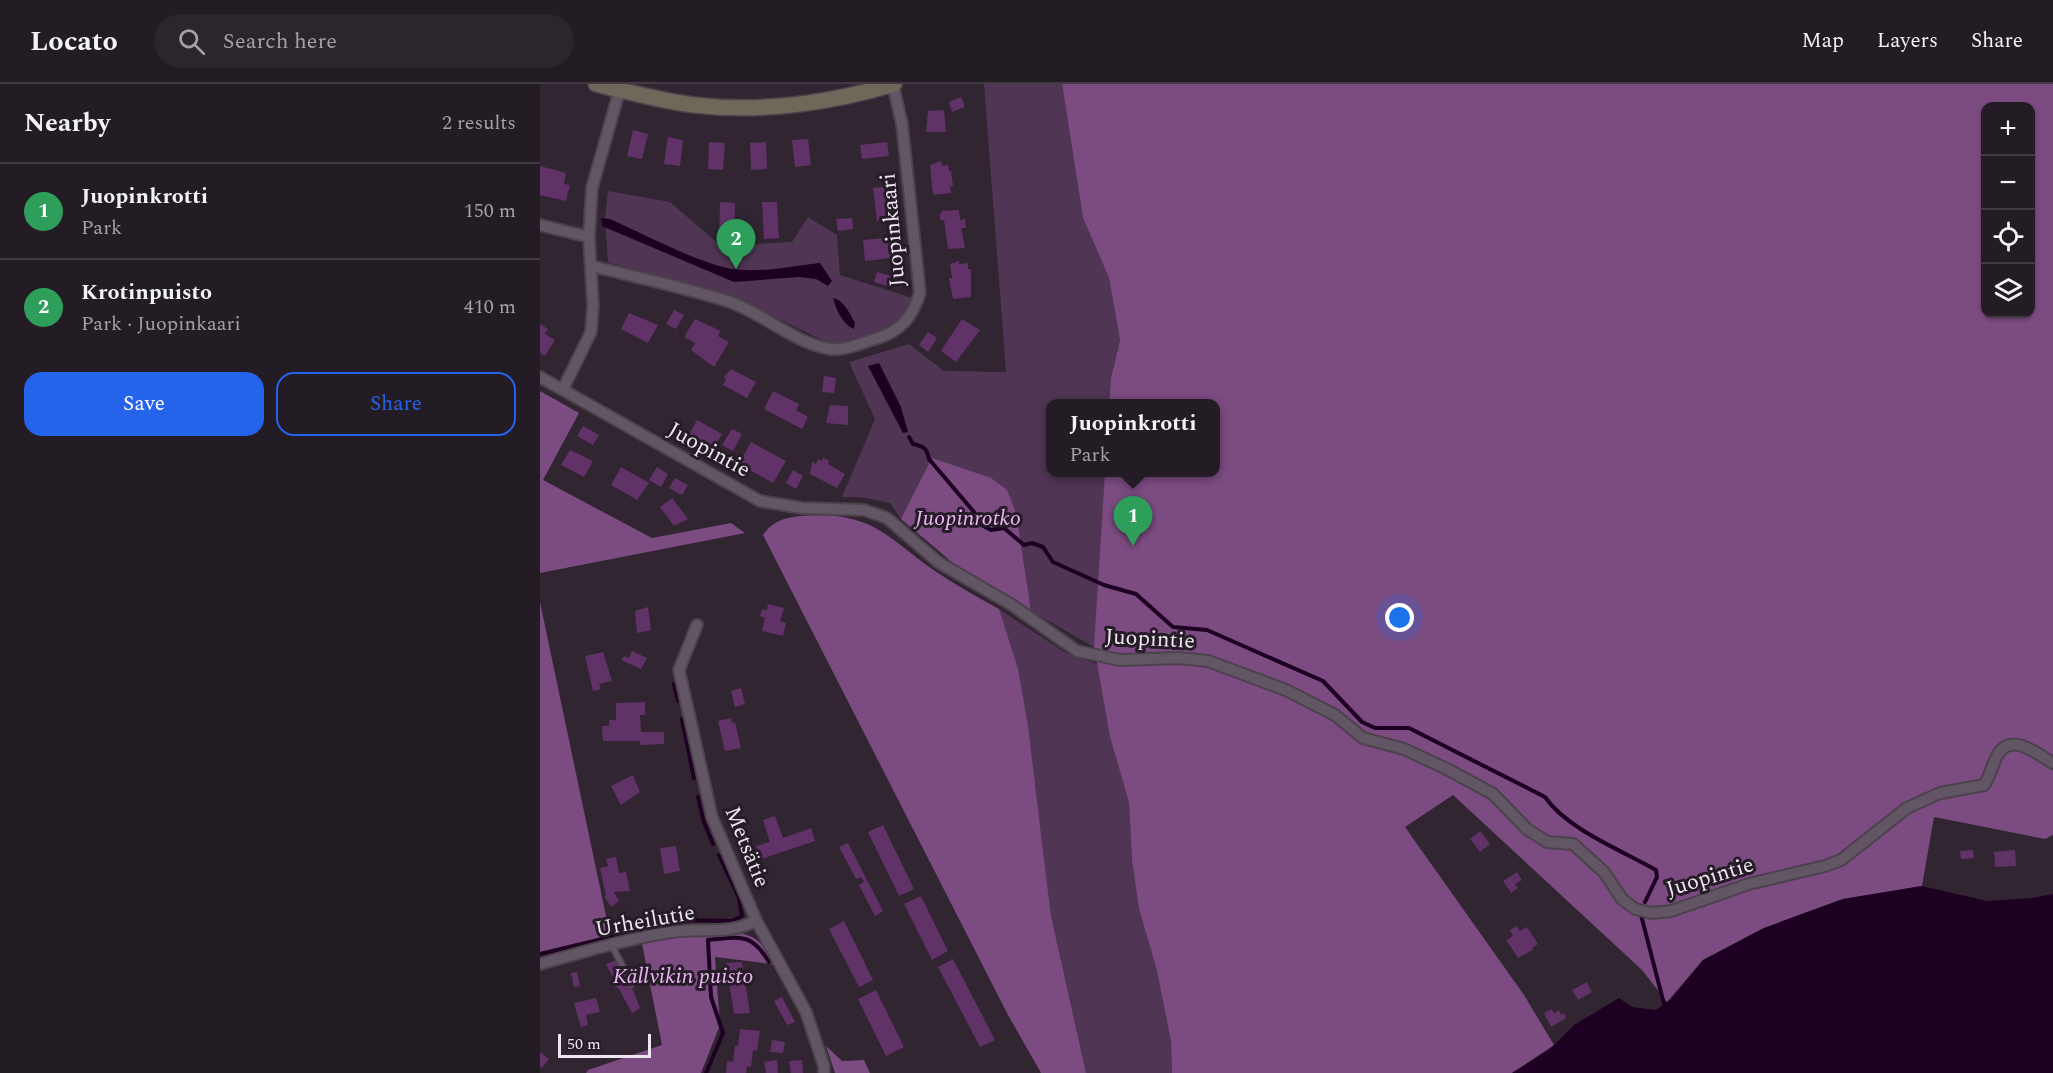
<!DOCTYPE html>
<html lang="en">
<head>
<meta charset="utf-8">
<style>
	:root { --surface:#241c25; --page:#2c252d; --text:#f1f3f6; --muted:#a3a1a7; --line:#413a42; --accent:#2563eb }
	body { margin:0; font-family:Spectral,serif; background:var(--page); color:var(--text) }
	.controls { position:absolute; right:18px; top:18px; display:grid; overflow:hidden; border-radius:12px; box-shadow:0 2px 4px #0004 }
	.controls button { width:54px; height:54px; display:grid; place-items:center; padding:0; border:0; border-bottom:2px solid var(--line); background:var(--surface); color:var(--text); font:30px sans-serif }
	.scale { position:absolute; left:18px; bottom:15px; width:93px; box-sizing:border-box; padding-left:6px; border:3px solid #ede6ee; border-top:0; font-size:16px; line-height:21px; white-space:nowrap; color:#ede6ee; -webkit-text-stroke:4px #261c28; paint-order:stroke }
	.you { position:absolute; left:860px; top:534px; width:21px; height:21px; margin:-15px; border:4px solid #fff; border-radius:50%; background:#1a73e8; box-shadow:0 0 0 9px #1a73e833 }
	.badge { display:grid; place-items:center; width:39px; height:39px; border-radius:50%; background:var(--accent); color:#fff; font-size:20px; font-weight:700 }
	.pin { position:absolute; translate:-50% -50px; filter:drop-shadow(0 2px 3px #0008) }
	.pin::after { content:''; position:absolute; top:32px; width:21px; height:18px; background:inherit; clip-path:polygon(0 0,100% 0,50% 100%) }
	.popup { position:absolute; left:506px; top:315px; width:174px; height:78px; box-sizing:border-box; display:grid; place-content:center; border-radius:12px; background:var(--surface); filter:drop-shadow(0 2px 4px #0005); font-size:20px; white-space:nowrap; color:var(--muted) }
	.popup b { font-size:22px; color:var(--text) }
	.popup::after { content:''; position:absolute; left:50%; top:100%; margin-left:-12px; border:12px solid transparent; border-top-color:var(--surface) }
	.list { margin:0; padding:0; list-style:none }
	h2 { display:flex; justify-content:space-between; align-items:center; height:78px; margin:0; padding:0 24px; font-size:26px }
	h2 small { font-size:20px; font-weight:400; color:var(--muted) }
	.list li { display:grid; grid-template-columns:39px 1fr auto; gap:18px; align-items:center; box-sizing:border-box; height:96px; padding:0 24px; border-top:2px solid var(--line) }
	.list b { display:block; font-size:22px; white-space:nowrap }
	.list p { margin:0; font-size:20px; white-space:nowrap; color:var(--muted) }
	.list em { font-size:20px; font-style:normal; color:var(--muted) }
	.actions { display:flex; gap:12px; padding:18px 24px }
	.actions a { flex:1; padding:14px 0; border:2px solid var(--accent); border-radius:18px; text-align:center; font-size:21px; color:var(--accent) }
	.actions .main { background:var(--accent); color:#fff }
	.icon { flex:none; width:33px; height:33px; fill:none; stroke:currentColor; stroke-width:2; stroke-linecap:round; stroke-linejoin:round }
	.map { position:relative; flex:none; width:1513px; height:989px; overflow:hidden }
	header { display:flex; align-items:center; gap:36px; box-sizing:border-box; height:84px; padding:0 30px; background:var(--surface); border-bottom:2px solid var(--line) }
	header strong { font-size:28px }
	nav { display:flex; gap:33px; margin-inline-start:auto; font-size:21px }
	.search { width:420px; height:54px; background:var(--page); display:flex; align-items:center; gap:15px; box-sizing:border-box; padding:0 21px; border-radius:33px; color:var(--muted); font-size:22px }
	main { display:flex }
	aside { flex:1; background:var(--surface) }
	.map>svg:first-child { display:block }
</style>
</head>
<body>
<header>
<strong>Locato</strong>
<div class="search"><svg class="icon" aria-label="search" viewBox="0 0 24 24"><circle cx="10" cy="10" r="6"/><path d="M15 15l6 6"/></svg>Search here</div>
<nav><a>Map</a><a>Layers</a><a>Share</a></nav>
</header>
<main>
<aside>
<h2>Nearby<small>2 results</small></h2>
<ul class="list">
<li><span class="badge" style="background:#2e9e5b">1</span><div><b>Juopinkrotti</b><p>Park</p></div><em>150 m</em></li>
<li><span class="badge" style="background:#2e9e5b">2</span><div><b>Krotinpuisto</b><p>Park · Juopinkaari</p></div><em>410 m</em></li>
</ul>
<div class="actions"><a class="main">Save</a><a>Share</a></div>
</aside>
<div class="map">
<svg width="1513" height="989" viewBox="0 0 1513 989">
	<rect width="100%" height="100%" fill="#302531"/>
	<path fill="#503554" d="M444 0H522L543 134 569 194 580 256 571 294 569 319 510 320V388L625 389 556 544 554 563 491 527 490 518 432 495 361 435 350 419 320 413H302L335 335 309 278 369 260 404 287 466 288Z
		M68 107 130 118 181 162 252 158 268 133 297 151 300 191 372 214 359 235 340 249 300 258 288 259 198 215 68 178 65 133Z
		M459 525 526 569 557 580 570 653 589 719 592 777 599 825 617 887 631 958 632 989H546L511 833 495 700Z"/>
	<path fill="#7c4b82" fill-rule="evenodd" d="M522 0H1513V751L1505 755 1394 733 1382 802 1303 815 1224 844 1163 876 1127 918 1102 886 913 711 865 743 984 911 1014 961 972 989H632L631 958 617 887 599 825 592 777 589 719 570 653 554 563 565 389 676 388V320L569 319 571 294 580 256 569 194 543 134ZM1446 22H1490V230H1446Z
		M0 307 39 329 3 396 112 454 191 439 205 449 0 489Z
		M392 374 451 394 467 406 476 429 491 527 432 495 361 435Z
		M287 431C340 435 354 459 395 487 416 501 437 513 459 525L478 585 488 642 511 832 546 989H501L468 931 223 451C238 429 263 432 287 431Z
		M0 518 70 851 0 868Z
		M199 849C218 852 225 862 232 880L175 873 180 941 161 989H46L48 986 122 961 102 860 124 855Z
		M286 962 302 977 324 976 330 989H295Z"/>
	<path fill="#1e0023" d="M61 134 70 135C102 149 162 181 193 185 222 189 253 182 280 179L292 197 288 202 276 195 259 193 194 198 62 142Z
		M293 214C304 216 310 230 315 239L314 245C303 241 296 226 293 214Z
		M339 279 361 323 368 348 363 349 328 282Z
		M1382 802 1447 817 1493 814 1513 810V989H972L1010 965 1034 941 1079 914 1092 923 1116 926 1131 915 1163 876 1224 844 1303 815Z"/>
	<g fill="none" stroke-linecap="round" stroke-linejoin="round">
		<path stroke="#1e0023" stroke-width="4" d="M369 353 373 360C383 362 387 364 389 375L434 428 436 438 451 446 464 444 484 461 492 459 503 463 513 478 564 501 596 510 633 543 667 546 783 597 822 638 835 644H869L1005 713C1027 745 1081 766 1116 786L1117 793 1105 818
			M134 600 138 617
			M142 635 154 694
			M158 713 164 738 173 760
			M1101 831 1124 920
			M140 836 192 837 202 832 199 814 179 771
			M0 870 126 840
			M166 989 183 949 171 913 168 856C200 853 211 848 229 878"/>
	</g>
	<path fill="#613268" d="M421 13 425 23 412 28 409 18Z
		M404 26 406 48H386L388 27Z
		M93 46 108 50 102 75 87 72Z
		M128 53 143 56 140 82 124 80Z
		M268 55 271 81 255 83 252 56Z
		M169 58 185 59 183 86 168 85Z
		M226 58 227 85 211 86 210 59Z
		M347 58 349 72 322 75 320 61Z
		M401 77 402 82 408 81 409 87H411L413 102H410L411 109 393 111 390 81Z
		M0 82 26 89 24 100 30 101 26 117 0 111Z
		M352 102 357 126H354L355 135 337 137 333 104Z
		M180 118 195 119 194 155H179Z
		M222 118H237L239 154 224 155Z
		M419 126 420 136 425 135 426 144H421L425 164 408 165 404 136 401 137 400 131 402 127Z
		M312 134 313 145 298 147 296 135Z
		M355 153 360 173 325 177 323 156Z
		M419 177V180L428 179V185H431V213L413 215 409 194H412L410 180Z
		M337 188 351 192 348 202 334 198Z
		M134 226 144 231 136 245 126 240Z
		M89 229 118 241 108 259 81 245Z
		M155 235 181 247 178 252 189 258 174 283 151 266 155 259 144 253Z
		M422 235 440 246 416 278 401 267Z
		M0 240 8 245 5 250 15 256 5 272 0 269Z
		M388 248 397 254 388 268 379 261Z
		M191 285 216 298 207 314 183 301 186 295 184 293Z
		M284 292 296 294 294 309 282 308Z
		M233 307 259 320 256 326 268 333 262 345 224 325Z
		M290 321 308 322V341L286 339Z
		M157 336 182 350 173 366 148 352Z
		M43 342 59 351 53 361 37 352Z
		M192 345 202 350 193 367 182 361Z
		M211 358 246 377 233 399 199 380Z
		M30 366 53 377 44 393 21 381Z
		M283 374 289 377 288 380 305 390 297 404 270 390 272 378 276 380 278 375 282 377Z
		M81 383 109 399 97 416 71 401Z
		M117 383 128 390 121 403 109 396Z
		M253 386 263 392 256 405 246 399Z
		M135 394 148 401 142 411 129 404Z
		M132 414 148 435 134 442 120 423Z
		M228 520 244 524 240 537 246 539 243 552 222 547 225 534 220 532 222 525 227 526Z
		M108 523 111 546 97 549 95 527Z
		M92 567 107 574 101 585 81 576 84 572 89 574Z
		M63 568 72 597 59 600 61 605 53 607 45 572Z
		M201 604 205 620 195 623 191 607Z
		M105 618V631H100L101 648H124V660L100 661V657H63L62 642H69V636H76V619Z
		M191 634 192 639 195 638 201 664 185 667 178 637Z
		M93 691 100 708 81 721 71 702Z
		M235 732 243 754 271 744 275 757 221 775 216 762 230 758 223 736Z
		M343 741 374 805 359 812 328 748Z
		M940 747 950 760 940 768 930 755Z
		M308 759 343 827 335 832 319 801 324 798 321 793 316 795 299 763Z
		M136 762 140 787 124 790 120 764Z
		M1433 766 1434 774 1421 775 1420 767Z
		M1475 766 1476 782 1455 783 1454 768Z
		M76 773 79 789 86 788 90 807 74 808 79 817 71 823 64 812H66L60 784 68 782 66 775Z
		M977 788 982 796 975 800 978 804 971 809 963 797Z
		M381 812 408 867 392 876 364 820Z
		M304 837 333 896 319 903 289 845Z
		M976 842 980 847 987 843 998 860 992 864 993 866 978 874 966 856 973 852 970 846Z
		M79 875 96 898 91 901 100 924 92 929 79 905 73 901 76 899 66 880Z
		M413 875 455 956 440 963 398 883Z
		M202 878 210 929 194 930 186 879Z
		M37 888 40 902 34 903 31 889Z
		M1047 898 1052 908 1038 916 1032 906Z
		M336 906 364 963 346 972 318 915Z
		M242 913 255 938 247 941 234 917Z
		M56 914 60 928 46 931 48 941 41 943 34 919Z
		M1012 925 1014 929 1019 926 1021 931 1024 929 1026 934 1011 943 1004 929Z
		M200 945 220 947 217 967 213 966 211 983 207 982 206 989H186L187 977 193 978 195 962H198Z
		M232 956 245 958 243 969 230 968Z
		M0 968 9 975 2 984 0 983Z
		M237 976 238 989H226L224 978Z
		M262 976 263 989H251L249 977Z"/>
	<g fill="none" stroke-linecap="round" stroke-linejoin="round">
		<g stroke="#4b424c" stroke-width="8">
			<path id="lane" d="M71 860 92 900"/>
		</g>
		<g stroke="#4b424c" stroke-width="14">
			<path id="street" d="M0 141 49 153
				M52 182C98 194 145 203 190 218 222 229 256 260 290 265 304 267 321 259 335 255 360 248 372 234 380 209L362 40 353 1
				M0 293 220 417 262 424 324 426 347 434 398 478 472 521 537 567 580 576 639 574 668 577 746 606 795 631 823 654 864 665 907 685 953 710 987 745 1007 758 1033 760 1064 788 1082 815 1095 825 1112 829 1131 827 1209 800 1285 782 1301 776 1367 724 1400 709 1444 701C1451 691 1452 680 1458 670 1472 648 1497 670 1513 679
				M23 305 51 248 53 221 49 153 52 104 81 1
				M157 541 139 586 172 733 216 836 266 928 284 982V989
				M0 880C43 868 86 855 131 848 160 843 191 852 216 836"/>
		</g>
		<g stroke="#4b424c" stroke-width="18">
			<path id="secondary" d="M56 0C88 8 122 17 154 21 220 29 291 19 354 0"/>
		</g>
		<use href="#lane" stroke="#635664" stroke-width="5"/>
		<use href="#street" stroke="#635664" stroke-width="10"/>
		<use href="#secondary" stroke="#70675b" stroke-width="15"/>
	</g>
	<g text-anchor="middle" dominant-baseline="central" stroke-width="6" stroke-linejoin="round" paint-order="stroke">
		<g font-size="22" fill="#ede6ee" stroke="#261c28">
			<text transform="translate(353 146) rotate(-95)">Juopinkaari</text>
			<text transform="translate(169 366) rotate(29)">Juopintie</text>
			<text transform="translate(610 555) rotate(3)">Juopintie</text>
			<text transform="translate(207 763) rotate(68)">Metsätie</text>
			<text transform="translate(1170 793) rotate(-17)">Juopintie</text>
			<text transform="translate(105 837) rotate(-10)">Urheilutie</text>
		</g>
		<g font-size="22" font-style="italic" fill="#eeb5f5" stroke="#261c28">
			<text x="428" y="434">Juopinrotko</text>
			<text x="143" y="892">Källvikin puisto</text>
		</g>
	</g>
</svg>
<div class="controls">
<button>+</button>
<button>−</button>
<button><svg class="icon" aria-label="locate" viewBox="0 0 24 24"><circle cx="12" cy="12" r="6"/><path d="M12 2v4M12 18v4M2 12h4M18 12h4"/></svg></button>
<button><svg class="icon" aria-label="layers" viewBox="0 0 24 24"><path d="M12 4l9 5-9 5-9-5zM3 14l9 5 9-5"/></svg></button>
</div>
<div class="scale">50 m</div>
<div class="you"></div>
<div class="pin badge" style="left:593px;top:462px;background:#2e9e5b">1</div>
<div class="popup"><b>Juopinkrotti</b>Park</div>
<div class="pin badge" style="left:196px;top:185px;background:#2e9e5b">2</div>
</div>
</main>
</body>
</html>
